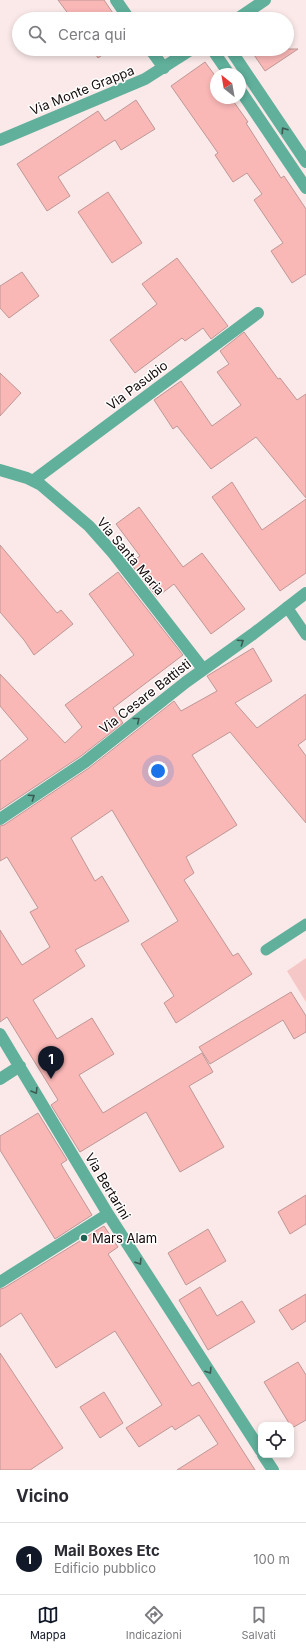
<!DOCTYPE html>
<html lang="it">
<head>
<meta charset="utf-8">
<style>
	:root { --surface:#fff; --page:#f2f2f3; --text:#2b2b33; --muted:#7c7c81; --line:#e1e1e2; --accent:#111827 }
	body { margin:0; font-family:Inter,sans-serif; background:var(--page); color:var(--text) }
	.controls { position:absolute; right:12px; bottom:12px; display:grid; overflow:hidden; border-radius:8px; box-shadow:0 2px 6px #0003 }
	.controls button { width:36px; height:36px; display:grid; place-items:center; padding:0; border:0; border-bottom:1px solid var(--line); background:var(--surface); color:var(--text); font:20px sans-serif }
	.compass { position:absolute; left:210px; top:68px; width:36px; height:36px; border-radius:50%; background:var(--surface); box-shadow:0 2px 6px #0003; rotate:329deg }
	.you { position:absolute; left:158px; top:771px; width:14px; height:14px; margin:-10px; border:3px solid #fff; border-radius:50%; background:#1a73e8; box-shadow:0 0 0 6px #1a73e833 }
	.badge { display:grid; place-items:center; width:26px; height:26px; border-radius:50%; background:var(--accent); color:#fff; font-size:13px; font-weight:700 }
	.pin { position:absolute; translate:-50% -33px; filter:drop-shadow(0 1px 2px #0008) }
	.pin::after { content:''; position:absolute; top:21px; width:14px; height:12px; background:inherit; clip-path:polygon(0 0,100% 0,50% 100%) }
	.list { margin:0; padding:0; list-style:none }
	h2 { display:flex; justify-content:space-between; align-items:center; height:52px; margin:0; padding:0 16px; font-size:17px }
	h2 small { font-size:13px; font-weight:400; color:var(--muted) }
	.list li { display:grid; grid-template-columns:26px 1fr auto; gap:12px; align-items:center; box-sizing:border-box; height:72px; padding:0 16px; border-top:1px solid var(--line) }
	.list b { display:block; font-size:15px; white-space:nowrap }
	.list p { margin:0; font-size:13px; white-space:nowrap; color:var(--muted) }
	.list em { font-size:13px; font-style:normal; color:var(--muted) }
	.icon { flex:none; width:22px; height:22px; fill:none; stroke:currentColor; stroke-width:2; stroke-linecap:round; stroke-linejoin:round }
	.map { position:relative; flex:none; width:306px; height:1470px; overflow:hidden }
	.search { position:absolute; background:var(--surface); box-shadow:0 2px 6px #0003; left:12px; right:12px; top:12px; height:44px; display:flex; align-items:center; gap:10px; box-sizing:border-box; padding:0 14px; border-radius:22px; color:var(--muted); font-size:15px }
	.sheet { height:124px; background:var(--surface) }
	nav { display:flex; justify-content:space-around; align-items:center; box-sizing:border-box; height:56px; border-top:1px solid var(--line); background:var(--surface); font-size:11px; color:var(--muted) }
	nav a { display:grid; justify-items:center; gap:2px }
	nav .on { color:var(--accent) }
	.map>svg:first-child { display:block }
</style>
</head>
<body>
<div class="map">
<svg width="306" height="1470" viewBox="0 0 306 1470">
	<rect width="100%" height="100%" fill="#fae9e8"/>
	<path fill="#f5c8c7" d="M306 958V1002L287 971Z"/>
	<path fill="#f9b7b6" stroke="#be9897" d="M58 0H104L117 19H72Z
		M92 49H111L98 58Z
		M250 49H298L265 71Z
		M205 62 216 77V98H231L248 122 246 123 281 178 284 176 306 209V274L292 283 271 251 283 243 254 200 262 194 247 173 233 182 215 155 218 153 171 86Z
		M136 100 155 129 121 150 115 140 58 177 70 196 47 211 17 164 98 111 105 121Z
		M108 192 142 243 112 263 78 212Z
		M177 258 228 326 211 339 203 328 185 341 182 338 135 373 110 340 157 304 142 284Z
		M22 272 39 296 9 318 0 308V286Z
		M244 332 278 379 280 378 297 400 306 394V498L256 437 211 469 177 426 173 429 154 400 181 381 212 426 241 405 217 372 229 364 220 351Z
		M0 373 21 393 0 416Z
		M232 482 262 530 306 499V573L280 591 212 497Z
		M139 507 183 567 202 553 245 609 211 634 174 584 157 597 130 563 140 556 116 524Z
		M0 545 57 613 61 610 73 624 34 655 24 640 0 612Z
		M118 572 183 655 113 708 123 723 81 756 0 810V761L28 739 0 706V674L65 743 82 727 65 705 134 655 89 594Z
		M253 648 272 681 235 703 257 728 306 694V739L298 745 306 756V823L230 732 192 755 237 825 186 857 194 873 184 880 233 956 238 953 252 974 176 1023 164 1003 174 996 141 944 178 921 112 810 71 838 95 881 102 876 129 921 75 950 85 966 33 1000 57 1039 92 1018 114 1054 79 1075 103 1113 202 1053 213 1072 189 1086 224 1147 180 1172 146 1112 80 1152 51 1105 58 1100 7 1017 0 1022V930L22 965 50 947 30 912 38 908 7 857 0 861V826L4 825 89 768 174 701 181 711 217 691 207 676Z
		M291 992 306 1016V1032L294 1039 283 1020 210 1064 199 1047Z
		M38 1113 67 1160 61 1164 92 1215 55 1239 0 1150V1136Z
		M306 1195V1224L290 1234 278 1212Z
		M104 1226 118 1247 108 1254 192 1386 199 1382 255 1470H177L218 1444 199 1415 175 1430 172 1426 139 1447 126 1428 162 1405 115 1331 56 1368 21 1313 0 1327V1289L4 1288Z
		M208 1229 226 1261 186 1285 168 1253Z
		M200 1287 217 1316 242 1301 255 1322 208 1350 179 1300Z
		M306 1294V1321L292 1330 279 1310Z
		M0 1353 63 1448 30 1470H0Z
		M298 1362 306 1375V1420L292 1428 264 1382Z
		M104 1392 123 1423 100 1438 80 1407Z"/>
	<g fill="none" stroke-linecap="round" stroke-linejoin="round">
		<path stroke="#60b09c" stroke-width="11" d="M287 607 306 635
			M266 950 306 924"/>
		<path stroke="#60b09c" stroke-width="12" d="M116 0 129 19
			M237 19 265 0
			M150 49 164 68
			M212 49 229 74
			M230 49 306 162
			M240 90 306 188
			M0 140 145 79 192 49
			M0 470 27 478 41 485 89 526 113 553 203 669
			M34 480 258 313
			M0 819 85 762 186 682 253 634 306 593
			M0 1034 108 1214 261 1451
			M0 1079 20 1066
			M0 1282 108 1214
			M263 1455 273 1470"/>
	</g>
	<defs><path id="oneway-chevron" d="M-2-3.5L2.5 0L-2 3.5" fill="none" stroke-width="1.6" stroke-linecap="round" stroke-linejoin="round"/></defs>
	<g stroke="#3a5c52">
		<use href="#oneway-chevron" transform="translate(284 130) rotate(-124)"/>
		<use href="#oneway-chevron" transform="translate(241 642) rotate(-34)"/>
		<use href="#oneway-chevron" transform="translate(137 720) rotate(-39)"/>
		<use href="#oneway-chevron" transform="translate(32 797) rotate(-34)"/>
		<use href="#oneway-chevron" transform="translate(35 1091) rotate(59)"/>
		<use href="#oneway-chevron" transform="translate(139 1262) rotate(57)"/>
		<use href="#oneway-chevron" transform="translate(209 1371) rotate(57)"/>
	</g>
	<circle fill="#1e6354" stroke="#fff" stroke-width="1.5" cx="84" cy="1238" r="4"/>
	<g text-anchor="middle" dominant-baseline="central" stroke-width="3" stroke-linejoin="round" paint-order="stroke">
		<g font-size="13" fill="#140808" stroke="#fff">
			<text transform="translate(82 90) rotate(-22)">Via Monte Grappa</text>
			<text transform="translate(137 385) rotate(-37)">Via Pasubio</text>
			<text transform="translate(131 556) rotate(50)">Via Santa Maria</text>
			<text transform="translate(145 696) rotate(-38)">Via Cesare Battisti</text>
			<text transform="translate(108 1186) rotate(59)">Via Bertarini</text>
		</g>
		<g font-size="13" fill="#140808" stroke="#fff" text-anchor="start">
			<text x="92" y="1238">Mars Alam</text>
		</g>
	</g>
</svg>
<div class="controls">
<button><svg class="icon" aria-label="locate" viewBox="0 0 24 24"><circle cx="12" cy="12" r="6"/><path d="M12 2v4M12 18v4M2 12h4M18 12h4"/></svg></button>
</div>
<svg class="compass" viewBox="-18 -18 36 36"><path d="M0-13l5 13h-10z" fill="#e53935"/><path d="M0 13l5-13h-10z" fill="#7c7c81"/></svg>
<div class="you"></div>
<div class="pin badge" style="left:51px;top:1079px">1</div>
<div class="search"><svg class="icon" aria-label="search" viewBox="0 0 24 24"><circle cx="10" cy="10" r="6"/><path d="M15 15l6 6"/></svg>Cerca qui</div>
</div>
<section class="sheet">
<h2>Vicino<small></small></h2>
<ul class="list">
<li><span class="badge">1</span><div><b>Mail Boxes Etc</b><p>Edificio pubblico</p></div><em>100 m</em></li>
</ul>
</section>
<nav>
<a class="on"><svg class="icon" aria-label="map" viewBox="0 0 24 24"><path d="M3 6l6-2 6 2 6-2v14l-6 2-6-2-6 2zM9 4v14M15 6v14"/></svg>Mappa</a>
<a><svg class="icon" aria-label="directions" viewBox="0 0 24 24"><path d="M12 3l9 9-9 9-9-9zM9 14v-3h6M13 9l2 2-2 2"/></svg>Indicazioni</a>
<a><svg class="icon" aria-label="saved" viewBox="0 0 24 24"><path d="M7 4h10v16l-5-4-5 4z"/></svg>Salvati</a>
</nav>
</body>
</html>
